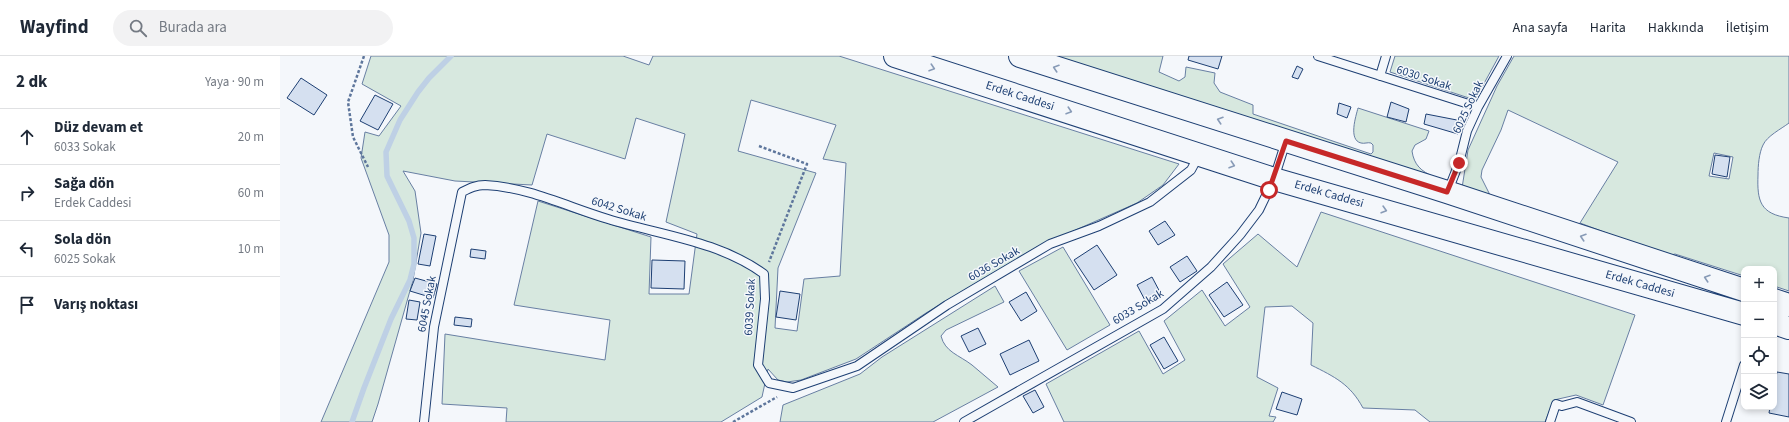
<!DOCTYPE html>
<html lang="tr">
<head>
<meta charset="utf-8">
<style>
	:root { --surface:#fff; --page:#f2f2f3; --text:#1f2937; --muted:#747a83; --line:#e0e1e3 }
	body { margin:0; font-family:"Source Sans 3",sans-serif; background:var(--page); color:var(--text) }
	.controls { position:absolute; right:12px; bottom:12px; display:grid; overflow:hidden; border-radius:8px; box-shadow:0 2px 6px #0003 }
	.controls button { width:36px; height:36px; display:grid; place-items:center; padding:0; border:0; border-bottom:1px solid var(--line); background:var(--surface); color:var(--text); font:20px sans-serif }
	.stop { position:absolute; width:12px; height:12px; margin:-9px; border:3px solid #c62828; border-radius:50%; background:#fff }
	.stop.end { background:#c62828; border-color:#fff; box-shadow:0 1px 4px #0008 }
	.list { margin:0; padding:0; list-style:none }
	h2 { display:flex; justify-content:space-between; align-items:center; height:52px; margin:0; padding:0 16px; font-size:17px }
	h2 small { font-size:13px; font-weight:400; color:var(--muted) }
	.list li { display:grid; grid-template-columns:26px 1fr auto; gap:12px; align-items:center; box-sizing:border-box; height:56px; padding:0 16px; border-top:1px solid var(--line) }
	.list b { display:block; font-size:15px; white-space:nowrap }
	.list p { margin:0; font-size:13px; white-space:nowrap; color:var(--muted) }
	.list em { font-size:13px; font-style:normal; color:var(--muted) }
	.icon { flex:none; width:22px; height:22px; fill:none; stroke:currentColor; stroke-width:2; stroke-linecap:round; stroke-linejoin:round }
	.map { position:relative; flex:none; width:1509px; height:366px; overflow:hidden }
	header { display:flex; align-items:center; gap:24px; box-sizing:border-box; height:56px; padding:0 20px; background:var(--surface); border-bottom:1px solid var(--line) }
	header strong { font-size:19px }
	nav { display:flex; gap:22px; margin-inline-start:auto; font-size:14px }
	.search { width:280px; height:36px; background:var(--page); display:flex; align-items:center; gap:10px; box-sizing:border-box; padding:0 14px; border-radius:22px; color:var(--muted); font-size:15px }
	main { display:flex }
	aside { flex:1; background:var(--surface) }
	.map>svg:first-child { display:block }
</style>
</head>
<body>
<header>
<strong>Wayfind</strong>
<div class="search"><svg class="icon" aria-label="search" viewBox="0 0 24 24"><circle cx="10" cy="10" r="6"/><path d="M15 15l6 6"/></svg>Burada ara</div>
<nav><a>Ana sayfa</a><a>Harita</a><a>Hakkında</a><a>İletişim</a></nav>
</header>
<main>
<aside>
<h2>2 dk<small>Yaya · 90 m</small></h2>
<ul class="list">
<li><svg class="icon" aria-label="ahead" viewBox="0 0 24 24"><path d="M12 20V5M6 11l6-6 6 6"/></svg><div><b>Düz devam et</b><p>6033 Sokak</p></div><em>20 m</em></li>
<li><svg class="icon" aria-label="right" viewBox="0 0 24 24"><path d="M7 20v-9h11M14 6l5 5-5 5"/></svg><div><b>Sağa dön</b><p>Erdek Caddesi</p></div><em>60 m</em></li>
<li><svg class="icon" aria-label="left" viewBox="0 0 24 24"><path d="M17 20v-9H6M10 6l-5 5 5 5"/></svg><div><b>Sola dön</b><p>6025 Sokak</p></div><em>10 m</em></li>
<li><svg class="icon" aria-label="arrive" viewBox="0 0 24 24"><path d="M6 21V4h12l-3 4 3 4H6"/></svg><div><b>Varış noktası</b></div></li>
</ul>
</aside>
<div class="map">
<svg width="1509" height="366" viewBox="0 0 1509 366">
	<rect width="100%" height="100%" fill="#f4f7fb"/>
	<path fill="#d7e8df" stroke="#687fa3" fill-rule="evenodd" d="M91 0H343L369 9 373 0H559L899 108 883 129 857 147 757 191 646 257 576 303 521 324 507 326 498 324 488 313 482 341 441 366H226L227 352 162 348 165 278 325 304 330 264 234 249 258 145 371 181 369 238H409L417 178 386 166 405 78 356 62 345 103 267 78 252 129 175 125 123 115 135 135 141 177 133 224 98 348 92 366H41L109 206V179L81 102 85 76 99 80 121 50 82 28ZM471 44 556 69 543 103 566 107 560 220 524 223 517 275 495 272 498 212 536 117 458 95Z
		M756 0H883L879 16 899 25 905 21 906 11 935 17 934 27 940 36 973 49V58L1091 98 1093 96V89L1091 87C1088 86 1084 88 1081 87 1068 84 1076 60 1078 52L1149 75 1146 83 1135 89 1132 95C1134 109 1141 115 1154 121Z
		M1115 0H1219L1195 44 1110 16Z
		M1234 0H1509V67C1501 73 1487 80 1483 89 1479 97 1478 110 1478 119 1477 145 1480 158 1509 162V235L1494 230V213H1464V220L1395 198 1388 200 1300 167 1338 106 1228 54 1221 74 1202 114 1201 121 1210 139 1182 132 1188 94 1217 30ZM1434 97 1453 101 1449 123 1429 120Z
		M1041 156 1355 259 1323 349 1296 339 1274 344 1265 366H1150L1135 354 1083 352C1070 328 1055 321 1031 309L1033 267 1012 250 985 251 977 321 998 332 989 360 996 361 993 366H784L766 328 859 275 883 318 905 304 884 265 922 234 945 270 970 251 943 208 978 178 1017 211Z
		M783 191 830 269 787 294 739 215Z
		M715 230 724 246 666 274 661 280C665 296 679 299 692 309 701 316 709 324 718 331L653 366H500L503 349 580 318 602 301Z"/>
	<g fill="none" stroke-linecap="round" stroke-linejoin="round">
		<path stroke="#bed0e5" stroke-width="5.5" d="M72 366 84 332 111 263 130 224 134 208V182L129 165 107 120 106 96 120 64 138 36 149 22 171 0"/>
	</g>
	<path fill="#d5e0f0" stroke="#1d3f73" d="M909 0H942L938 13 908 4Z
		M1017 10 1023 13 1018 23 1012 21Z
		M21 22 47 39 34 59 7 42Z
		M95 39 113 48 98 74 80 65Z
		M1111 46 1129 53 1126 66 1107 61Z
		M1059 47 1071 51 1067 62 1057 58Z
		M1146 58 1182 65 1178 78 1144 68Z
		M1435 99 1450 101 1447 121 1432 118Z
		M885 165 895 179 878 189 869 175Z
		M144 178 156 180 150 210 138 208Z
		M817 189 837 219 814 234 794 204Z
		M191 193 206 195 205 203 190 201Z
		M907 200 917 215 900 226 890 211Z
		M372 204 405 205 404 233 371 232Z
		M872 221 882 240 867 248 857 229Z
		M135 222 157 228 153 242 130 235Z
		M947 226 963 249 944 261 929 239Z
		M500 235 520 238 516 264 496 261Z
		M746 236 757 255 741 265 729 246Z
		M129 244 140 246 137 264 126 263Z
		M175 261 192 263 191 271 174 269Z
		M698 272 706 288 689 296 681 280Z
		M884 281 898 305 884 313 870 289Z
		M749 284 759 305 730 319 720 298Z
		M1497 316 1509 318V361L1489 357 1490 351H1494V332Z
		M755 334 764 351 753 357 743 340Z
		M1002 336 1022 343 1017 359 996 353Z"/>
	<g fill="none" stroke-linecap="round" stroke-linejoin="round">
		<g stroke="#1d3f73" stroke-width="10">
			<path id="service" d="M1038 0 1198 51
				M1100 20 1106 0
				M1168 135 1179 107 1187 75 1198 51 1227 0
				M144 366 154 271 182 136C190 132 196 129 205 129 248 131 288 151 328 163 380 179 439 185 484 218L485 243 478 309 489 327 513 332 577 310 667 249 770 188 819 170 870 146 911 114 919 99
				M684 366 883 253 931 211 960 179 979 154 994 123 1006 85
				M1270 366 1276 348 1282 350 1297 346 1351 366
				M1446 366 1464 309"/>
		</g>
		<g stroke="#1d3f73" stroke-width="24">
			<path id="primary" d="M615 0 994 123 1464 258
				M740 0 1167 136 1464 234
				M1494 244 1509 249
				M1494 267 1509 272"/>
		</g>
		<path stroke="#5e769c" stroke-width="2.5" stroke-dasharray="3 2" stroke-linecap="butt" d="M84 0 68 46 73 81 88 111
			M479 90 527 108 489 206
			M453 366 497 341"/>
		<use href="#service" stroke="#f4f7fb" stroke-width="8"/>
		<use href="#primary" stroke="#f4f7fb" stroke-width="22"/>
	</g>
	<defs><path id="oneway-chevron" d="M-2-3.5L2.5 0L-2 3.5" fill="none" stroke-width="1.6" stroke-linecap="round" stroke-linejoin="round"/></defs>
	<g stroke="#889bb7">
		<use href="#oneway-chevron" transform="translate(652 12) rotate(18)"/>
		<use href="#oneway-chevron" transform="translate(776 12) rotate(-162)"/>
		<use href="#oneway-chevron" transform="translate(789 55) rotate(18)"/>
		<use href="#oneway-chevron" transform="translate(940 64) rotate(-162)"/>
		<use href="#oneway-chevron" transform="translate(952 109) rotate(18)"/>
		<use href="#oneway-chevron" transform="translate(1104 154) rotate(16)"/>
		<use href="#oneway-chevron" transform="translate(1303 181) rotate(-162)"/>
		<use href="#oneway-chevron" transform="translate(1427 222) rotate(-162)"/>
	</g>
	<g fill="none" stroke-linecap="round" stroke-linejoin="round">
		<path stroke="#c62828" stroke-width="5" d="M989 134 1006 85 1167 136 1179 107"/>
	</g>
	<g text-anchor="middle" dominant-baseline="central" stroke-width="3" stroke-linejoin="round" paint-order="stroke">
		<g font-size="12" fill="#1d3f73" stroke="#f4f7fb">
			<text transform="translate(1144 22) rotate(18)">6030 Sokak</text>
			<text transform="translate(740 40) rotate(18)">Erdek Caddesi</text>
			<text transform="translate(1188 51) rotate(-65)">6025 Sokak</text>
			<text transform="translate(1049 138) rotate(16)">Erdek Caddesi</text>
			<text transform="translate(339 153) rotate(17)">6042 Sokak</text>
			<text transform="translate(714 208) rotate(-30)">6036 Sokak</text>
			<text transform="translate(1360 228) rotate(16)">Erdek Caddesi</text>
			<text transform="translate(147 248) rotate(-79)">6045 Sokak</text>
			<text transform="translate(470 251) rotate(-87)">6039 Sokak</text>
			<text transform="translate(858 251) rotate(-31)">6033 Sokak</text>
		</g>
	</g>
</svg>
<div class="controls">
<button>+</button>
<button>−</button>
<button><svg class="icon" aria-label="locate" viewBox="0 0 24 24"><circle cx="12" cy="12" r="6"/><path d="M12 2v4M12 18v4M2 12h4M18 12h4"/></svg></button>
<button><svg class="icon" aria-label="layers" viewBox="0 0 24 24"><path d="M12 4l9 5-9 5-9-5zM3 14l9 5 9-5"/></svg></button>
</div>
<div class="stop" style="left:989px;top:134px"></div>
<div class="stop end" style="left:1179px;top:107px"></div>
</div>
</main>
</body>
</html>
